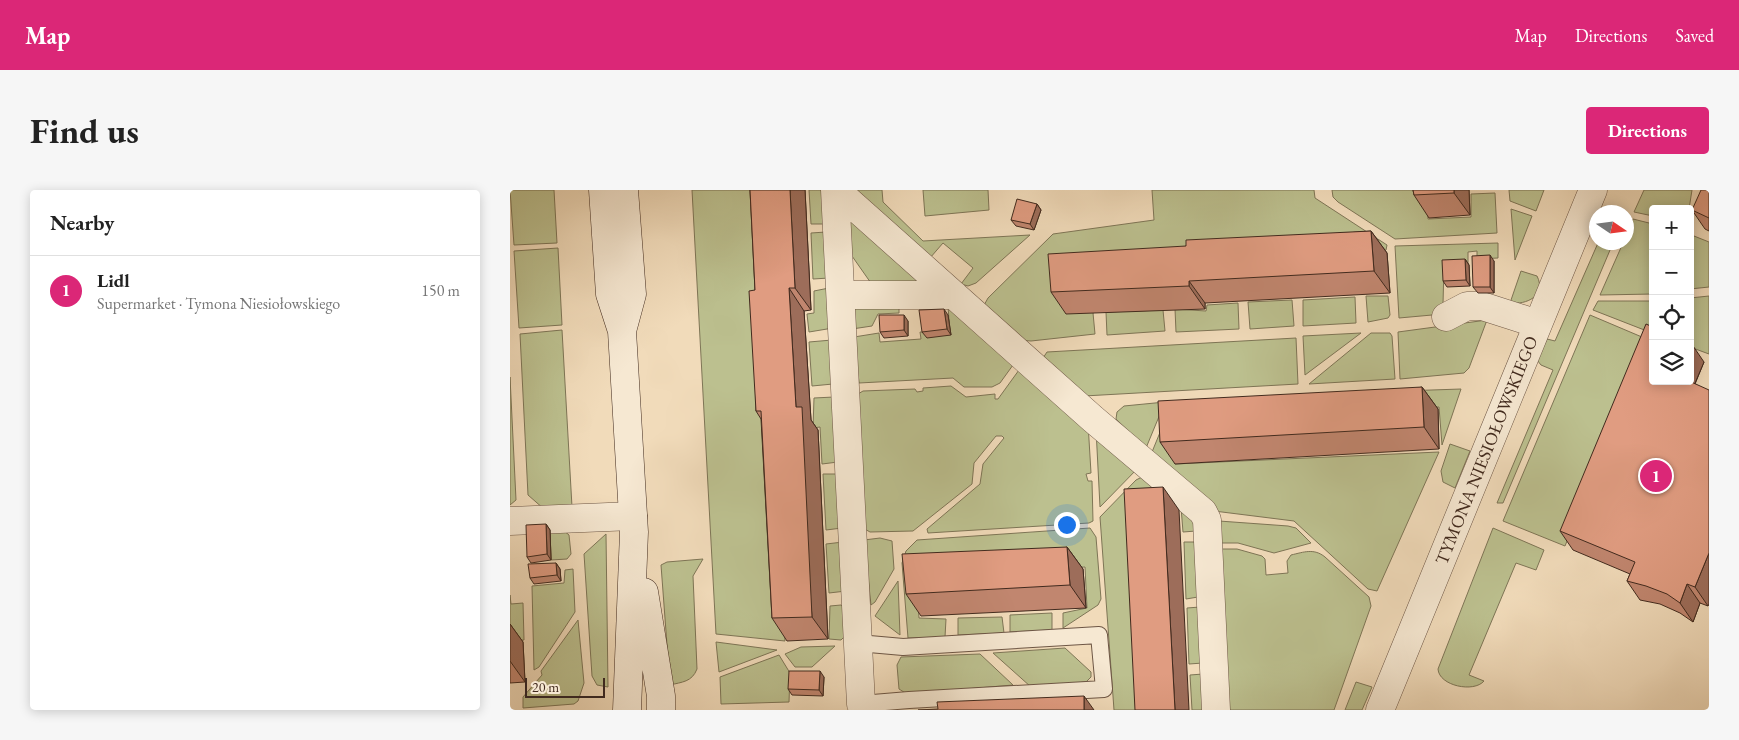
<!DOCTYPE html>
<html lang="en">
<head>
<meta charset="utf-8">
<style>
	:root { --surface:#fff; --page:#f6f6f6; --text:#222; --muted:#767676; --line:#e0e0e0; --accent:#db2777 }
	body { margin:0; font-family:"EB Garamond",serif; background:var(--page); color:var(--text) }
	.controls { position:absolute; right:15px; top:15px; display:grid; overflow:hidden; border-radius:5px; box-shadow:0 2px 12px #0003 }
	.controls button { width:45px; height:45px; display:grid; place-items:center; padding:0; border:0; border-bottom:1px solid var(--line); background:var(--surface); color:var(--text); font:25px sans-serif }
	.compass { position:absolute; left:1079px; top:15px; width:45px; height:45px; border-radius:50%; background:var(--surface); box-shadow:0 2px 12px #0003; rotate:103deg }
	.scale { position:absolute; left:15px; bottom:12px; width:80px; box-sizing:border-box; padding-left:5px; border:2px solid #412a1e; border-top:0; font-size:14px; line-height:18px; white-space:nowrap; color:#412a1e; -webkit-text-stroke:4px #f6e8d2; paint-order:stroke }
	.you { position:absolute; left:556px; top:334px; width:18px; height:18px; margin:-12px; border:4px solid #fff; border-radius:50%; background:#1a73e8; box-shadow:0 0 0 8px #1a73e833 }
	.badge { display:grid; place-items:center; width:32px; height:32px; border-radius:50%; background:var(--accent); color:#fff; font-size:16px; font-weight:700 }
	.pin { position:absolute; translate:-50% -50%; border:2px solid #fff; box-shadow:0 1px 5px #0006 }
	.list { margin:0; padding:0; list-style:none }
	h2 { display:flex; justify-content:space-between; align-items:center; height:65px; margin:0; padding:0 20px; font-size:21px }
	h2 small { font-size:16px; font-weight:400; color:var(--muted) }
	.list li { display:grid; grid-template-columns:32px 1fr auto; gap:15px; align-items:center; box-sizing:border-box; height:70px; padding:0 20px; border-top:1px solid var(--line) }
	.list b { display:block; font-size:19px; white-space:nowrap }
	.list p { margin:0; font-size:16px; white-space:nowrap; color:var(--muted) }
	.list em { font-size:16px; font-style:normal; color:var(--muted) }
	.icon { flex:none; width:28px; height:28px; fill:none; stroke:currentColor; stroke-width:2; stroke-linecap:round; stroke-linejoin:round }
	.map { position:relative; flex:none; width:1199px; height:520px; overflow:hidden; border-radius:5px }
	header { display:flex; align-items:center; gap:30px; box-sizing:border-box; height:70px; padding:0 25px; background:var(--accent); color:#fff }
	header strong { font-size:24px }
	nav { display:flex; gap:28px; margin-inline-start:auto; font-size:18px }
	.intro { display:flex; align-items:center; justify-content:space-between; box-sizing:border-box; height:120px; padding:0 30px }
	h1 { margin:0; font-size:35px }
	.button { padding:12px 22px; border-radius:5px; background:var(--accent); color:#fff; font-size:18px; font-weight:700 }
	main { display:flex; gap:30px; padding:0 30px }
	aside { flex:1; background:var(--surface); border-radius:5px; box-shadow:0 2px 12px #0003 }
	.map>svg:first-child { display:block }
</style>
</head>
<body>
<header>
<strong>Map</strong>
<nav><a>Map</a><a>Directions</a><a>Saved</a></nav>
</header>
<div class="intro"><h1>Find us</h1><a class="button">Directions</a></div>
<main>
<aside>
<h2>Nearby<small></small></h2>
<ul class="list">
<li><span class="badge">1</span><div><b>Lidl</b><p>Supermarket · Tymona Niesiołowskiego</p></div><em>150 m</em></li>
</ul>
</aside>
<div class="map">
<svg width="1199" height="520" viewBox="0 0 1199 520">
	<rect width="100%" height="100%" fill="#f1dbba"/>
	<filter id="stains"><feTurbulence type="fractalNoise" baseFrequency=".004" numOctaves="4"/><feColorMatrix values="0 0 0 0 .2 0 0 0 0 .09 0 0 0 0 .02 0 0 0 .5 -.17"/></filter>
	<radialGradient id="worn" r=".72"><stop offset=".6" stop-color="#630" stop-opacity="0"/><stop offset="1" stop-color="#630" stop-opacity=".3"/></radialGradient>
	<path fill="#bcc08f" stroke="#7e7556" d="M0 0H44L47 53 4 55Z
		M182 0H251L275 451 206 444Z
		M299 0H313L315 34H301Z
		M340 0H372L373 12 413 51 520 45 466 93 458 96 451 94 463 78 433 53 420 68Z
		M413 0H478L479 20 415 26Z
		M642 0H804L805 8 877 55 876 60 691 70 583 123 585 144 521 151 507 150 473 117 478 108 543 44 644 30Z
		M822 0H916L918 29 961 27V4L985 3 987 43 885 49 828 12 823 7Z
		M999 0H1034L1026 21 1000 11Z
		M1134 0H1182L1179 19H1143V26L1124 22Z
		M1001 19 1022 26 1005 70Z
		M338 26 415 92 363 96 342 66Z
		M1123 29 1143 34V104L1090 105 1113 53 1116 52 1117 43Z
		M316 42 319 88 303 89 301 43Z
		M1184 46 1199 52V97L1180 99V56Z
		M988 53V68L967 69V61L958 62V74L934 75 933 114 922 125 889 128 885 56Z
		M1088 53H1103L993 313H987L1043 180 1031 175 1027 170 1037 149 1045 151Z
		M48 58 52 135 9 138 4 61Z
		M1011 81 1027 86C1037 106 1016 115 1000 113Z
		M319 98 323 138 299 142 297 124 304 123V101Z
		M856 106H878L880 125 878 128 858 132Z
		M1199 106V164L1180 157V108Z
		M845 107 846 133 793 136V110Z
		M782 110 784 136 740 139 738 112Z
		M1088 111H1143L1142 143 1083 120Z
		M728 113 729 139 666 142 665 119 696 121 697 115Z
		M389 116V123L368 124 362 136 342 139 344 120 346 118Z
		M438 116 503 175 490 193 482 197H454L443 188 349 193 344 147 369 143 370 152 411 149 410 142 440 145Z
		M653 120 655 141 597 145 596 122Z
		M1080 125 1139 150 1055 356 993 331Z
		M977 130 959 178 954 183 890 189 888 142Z
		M52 140 62 317 34 319 18 305 10 144Z
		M851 143 795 185 793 146Z
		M861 143H880L882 146 885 189 799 194Z
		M786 148 788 194 574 206 533 168 537 162Z
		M322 150 323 194 302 196 299 152Z
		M509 180 578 233 581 283 576 284 578 291H582L583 331 579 333 418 343 417 339 470 294 473 274 494 248 492 246H486L464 273 462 294 403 341 360 342 353 338 348 204 353 201 405 199 407 202 413 201V198L441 196 456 207 485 204V209H488Z
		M0 187 6 310 0 315Z
		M951 199 932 255 929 217 893 219 892 201Z
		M324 207 328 272 312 274 310 237 303 238 304 208Z
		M655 212 636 258 606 229 607 222 614 216Z
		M662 213 665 274 929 262 867 401 858 399 784 331 704 321 642 262Z
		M586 239 629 277 590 317Z
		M940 254 960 261 945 298 933 292 931 281Z
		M313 284H330L332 338 316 340Z
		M632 287 686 325V341L673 342 671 317 629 322 638 520H604L590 327 626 290Z
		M709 331 778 336 786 338 801 353 764 363 728 353H709Z
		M580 338 586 347 591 409 588 415 553 438V423L577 418 575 377 406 385 409 428 436 429 435 447 398 448 392 373 396 361 407 350Z
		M983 338 1034 360 1026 380 1006 373 959 485 974 491C964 503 929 496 928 479Z
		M40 340H53L59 345 61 364 57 369 41 370Z
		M96 344 98 497 87 495 82 486 74 364Z
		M370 348 382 351 384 379 365 412 361 415 354 350Z
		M333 352 336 401 319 403 316 354Z
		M674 352H686L688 407 676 409Z
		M710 359H727L752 366 755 369 756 385 778 383 777 371 781 365C794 362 804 358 815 367L859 407 861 416 824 520H715Z
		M193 369 183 386 187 479C182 492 172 492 160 495L151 375 157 372Z
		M63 379 65 422 29 477 24 480 22 396 54 393 55 380Z
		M388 391 390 445 365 426Z
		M0 405 1 414 13 413 14 450 0 451Z
		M331 415 338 420V443L331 450 319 449 320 416Z
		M690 417 693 473 679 474 677 418Z
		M542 423V440L500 442V425Z
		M492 427 494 443 448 445V428Z
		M68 430 74 493 68 511 64 514 13 518V507L32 485 31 481Z
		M206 452 267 460 209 482Z
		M325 456 302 477H285L275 464 291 457Z
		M555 458 581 482V487L576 492 521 497 483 463Z
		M470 464 503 495 397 504 389 499 387 475 391 467Z
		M269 465 280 483 279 512 211 514 210 487Z
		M693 484 695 520H682L680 485Z
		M846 492 862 497 852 520H835Z"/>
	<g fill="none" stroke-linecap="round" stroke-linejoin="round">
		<g stroke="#6d5645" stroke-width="18">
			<path id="lane" d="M348 453 393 457 589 445 594 499 399 510 351 514"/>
		</g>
		<g stroke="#6d5645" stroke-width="29">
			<path id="street" d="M325 0 351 514
				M326 0 583 229 693 322 697 330 706 520
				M331 105H444
				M936 127 957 116H972L1028 134
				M0 331 123 326
				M870 520 1083 0"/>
		</g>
		<g stroke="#412a1e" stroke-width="29">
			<path id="secondary" d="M93 0 100 104 112 141 124 342 117 520
				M112 141 122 104 114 0
				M134 402 151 506V520"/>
		</g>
		<use href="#lane" stroke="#f6e8d2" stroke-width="16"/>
		<use href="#street" stroke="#f6e8d2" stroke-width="28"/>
		<use href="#secondary" stroke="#f6e8d2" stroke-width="28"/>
	</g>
	<path fill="#c1866f" stroke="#412a1e" d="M240 0H295L301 120 294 121 301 230 308 240 318 449 277 451 262 428 251 229 246 221 245 100Z
		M903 0H959L960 25 919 28 904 5Z
		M1199 0V41L1195 39 1182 20Z
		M527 14 531 20 524 40 506 36 501 30Z
		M861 41 877 63 880 103 695 113V119L556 124 541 102 676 56Z
		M955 69 959 75 960 96 937 97 933 91Z
		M984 71V103H968L963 97Z
		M438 125 441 145 417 148 412 142Z
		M398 131V146L374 148 370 142Z
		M1194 172 1185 194 1198 416 1190 413 1183 432 1170 423 1150 414 1130 410 1117 391 1120 384 1063 360 1050 341Z
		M912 197 928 219 929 259 665 274 650 252Z
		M36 334 40 340 41 370 21 373 17 367Z
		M557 357 573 379 576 418 411 426 396 404Z
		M46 373 50 379 51 391 24 394 20 388Z
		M0 434 13 452 15 492 0 493Z
		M314 487 313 506 282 505 278 499Z"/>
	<path fill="#9d6d5a" stroke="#412a1e" d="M280 0H295L301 120 285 98Z
		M944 0H959L960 25 944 3Z
		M527 14 531 20 524 40 520 34Z
		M861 41 877 63 880 103 864 81Z
		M980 65 984 71V103L980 97Z
		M955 69 959 75 960 96 956 90Z
		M679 91 695 113V119L679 96Z
		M279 98 294 121 301 230 308 240 318 449 302 427 286 217Z
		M434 119 438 125 441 145 437 139Z
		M394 125 398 131V146L394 140Z
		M1181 153 1194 172 1180 205 1170 191H1180Z
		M912 197 928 219 929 259 914 237Z
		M653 297 669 320 679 520H665Z
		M36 334 40 340 41 370 37 364Z
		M557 357 573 379 576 418 560 395Z
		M1199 363V414L1198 416 1185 397Z
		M46 373 50 379 51 391 47 385Z
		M1177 394 1190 413 1183 432 1170 413Z
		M0 434 13 452 15 492 0 471Z
		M310 481 314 487 313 506 309 500Z
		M574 506 584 520H574Z"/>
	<path fill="#e09c81" stroke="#412a1e" d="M240 0H280L285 98H279L286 217H292L302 427 262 428 251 221H246L239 101 245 100Z
		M903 0H944V3L904 5Z
		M1191 0H1199V28L1182 20Z
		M507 9 527 14 520 34 501 30Z
		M861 41 864 81 679 91V96L541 102 538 64 676 56V50Z
		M980 65V97H963L962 66Z
		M955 69 956 90 933 91 932 70Z
		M434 119 437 139 412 142 409 120Z
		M369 125H394V140L370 142Z
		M1136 134 1143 137V191H1179L1199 200V363L1185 397 1177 394 1170 413 1157 404 1136 396 1117 391 1125 372 1050 341Z
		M912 197 914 237 650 252 648 211Z
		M653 297 665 520H625L614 299Z
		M36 334 37 364 17 367 16 335Z
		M557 357 560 395 396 404 392 364Z
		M46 373 47 385 20 388 18 374Z
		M279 481H310L309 500 278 499Z
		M574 506V520H408L428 519 427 512Z"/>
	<g text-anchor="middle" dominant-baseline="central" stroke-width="4" stroke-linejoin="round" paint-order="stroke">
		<g font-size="18" fill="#412a1e" stroke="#f6e8d2">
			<text transform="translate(976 260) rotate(-68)">TYMONA NIESIOŁOWSKIEGO</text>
		</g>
	</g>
	<rect width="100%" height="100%" filter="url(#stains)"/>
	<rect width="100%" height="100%" fill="url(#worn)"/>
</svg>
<div class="controls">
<button>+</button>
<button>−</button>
<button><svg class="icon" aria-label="locate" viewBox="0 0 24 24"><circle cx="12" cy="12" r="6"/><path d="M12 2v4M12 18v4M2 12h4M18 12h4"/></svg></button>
<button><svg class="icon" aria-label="layers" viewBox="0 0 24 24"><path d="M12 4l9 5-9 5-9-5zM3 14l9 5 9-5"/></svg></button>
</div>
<svg class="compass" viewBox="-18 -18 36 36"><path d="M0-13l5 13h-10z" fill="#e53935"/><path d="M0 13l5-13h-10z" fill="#767676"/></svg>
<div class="scale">20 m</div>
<div class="you"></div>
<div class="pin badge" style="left:1146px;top:286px">1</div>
</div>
</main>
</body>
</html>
